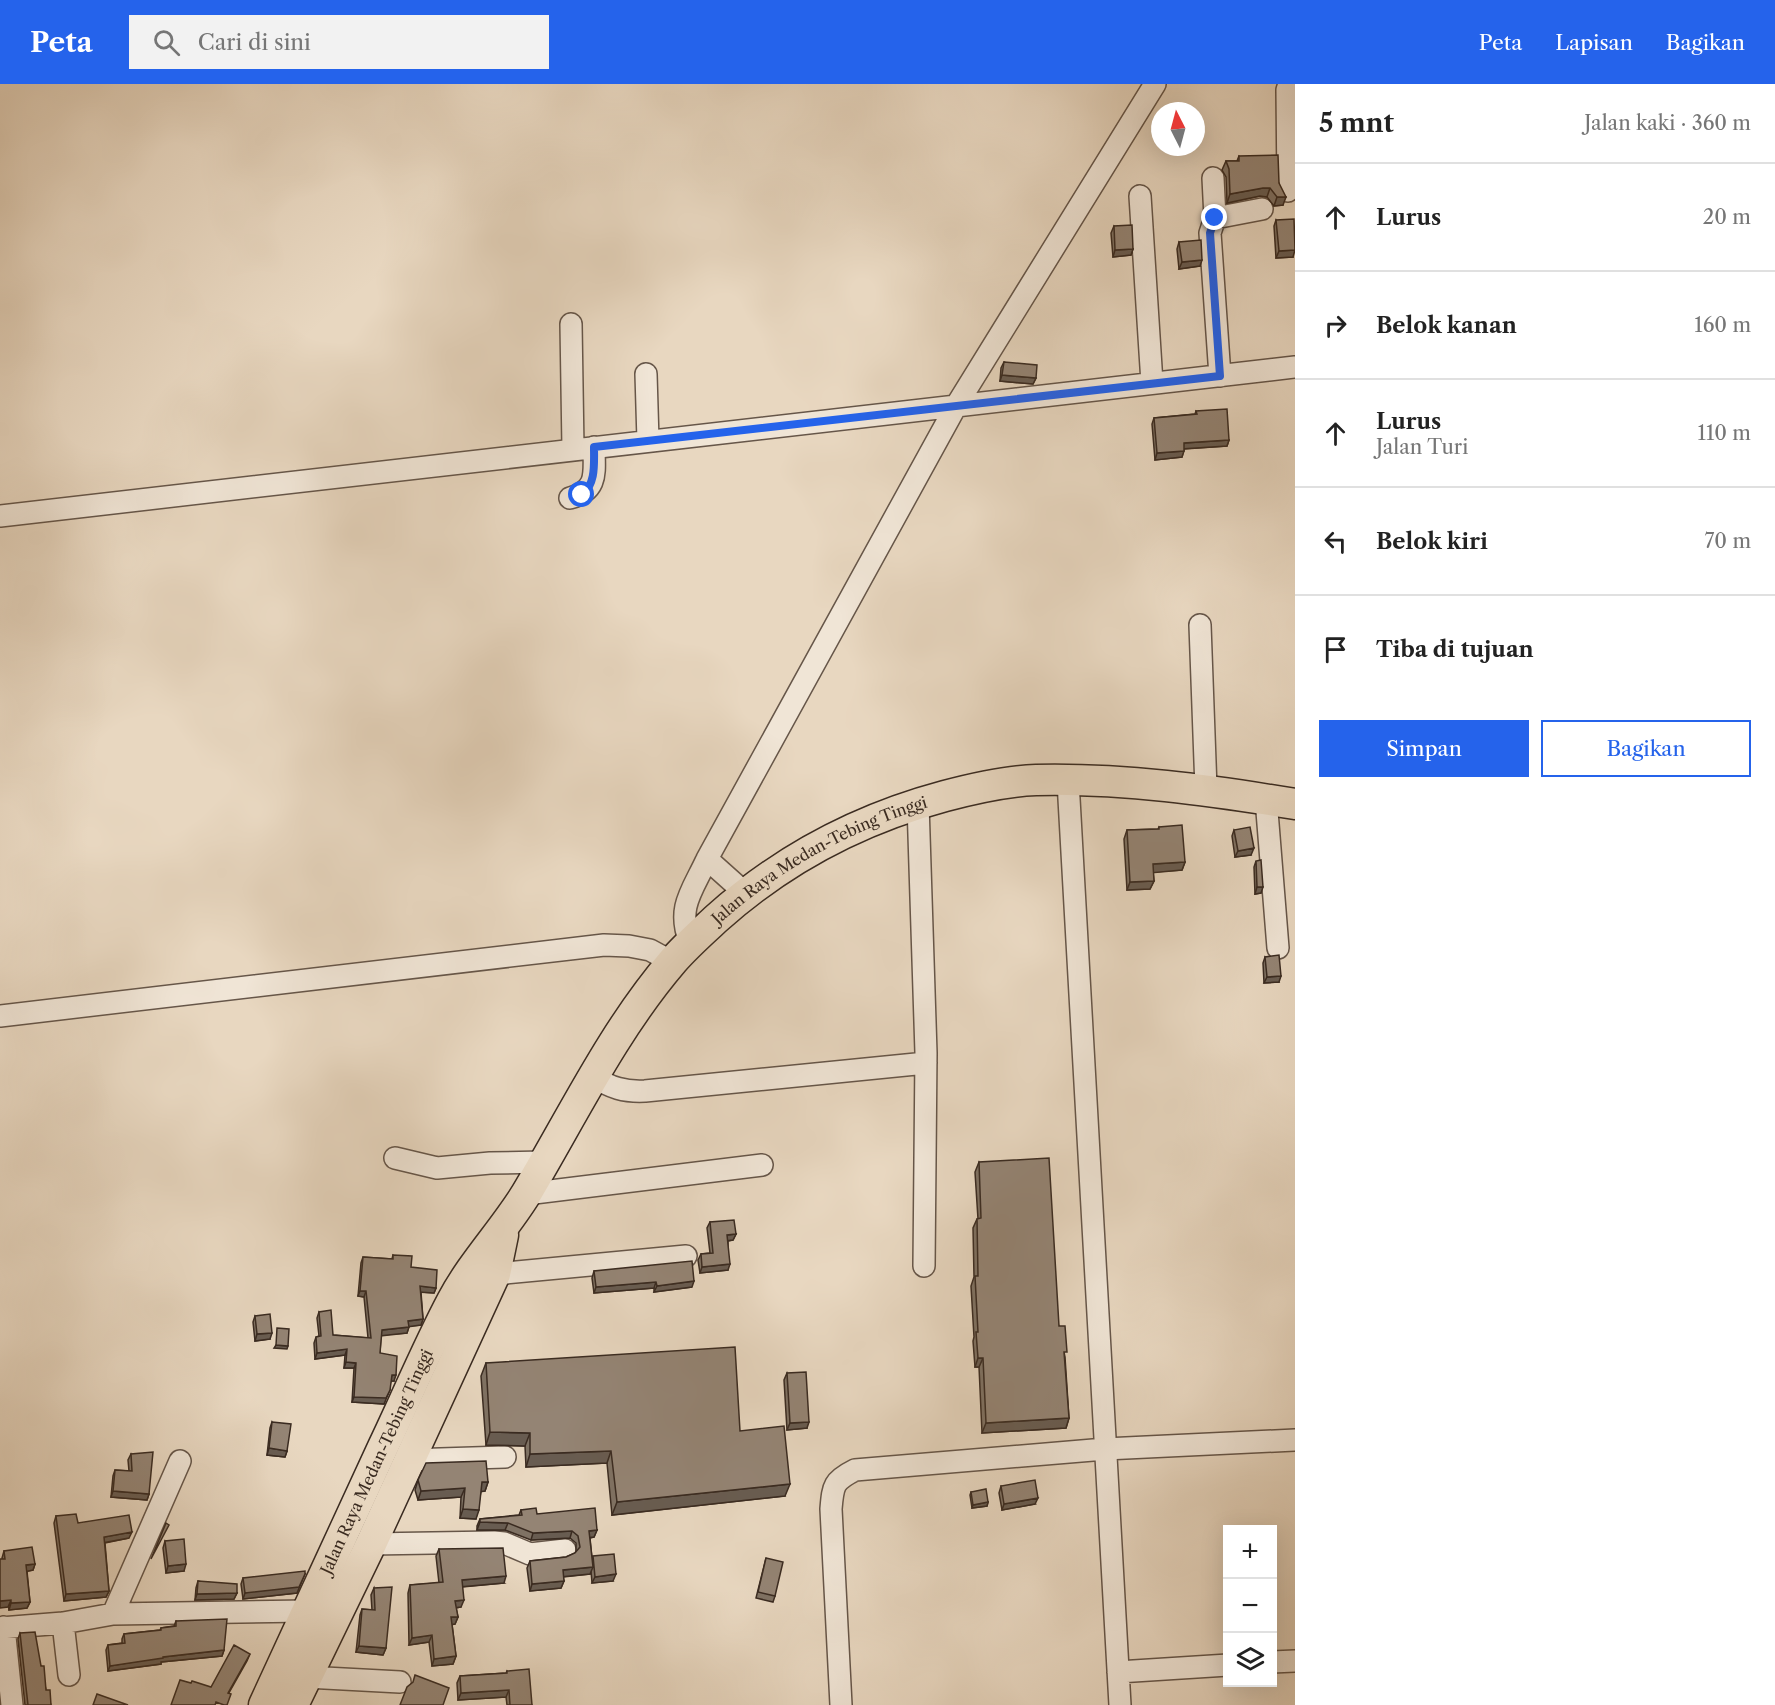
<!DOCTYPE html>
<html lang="id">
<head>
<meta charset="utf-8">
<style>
	:root { --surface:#fff; --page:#f2f2f2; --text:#222; --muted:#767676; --line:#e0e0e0; --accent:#2563eb }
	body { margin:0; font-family:"Libre Caslon Text",serif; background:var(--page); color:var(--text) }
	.controls { position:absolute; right:18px; bottom:18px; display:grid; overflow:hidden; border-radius:0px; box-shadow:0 6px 24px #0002 }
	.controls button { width:54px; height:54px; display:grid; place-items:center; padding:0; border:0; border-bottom:2px solid var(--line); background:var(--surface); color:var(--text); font:30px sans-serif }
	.compass { position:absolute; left:1151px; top:18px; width:54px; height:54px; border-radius:50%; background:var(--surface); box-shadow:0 6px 24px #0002; rotate:354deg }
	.stop { position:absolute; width:18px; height:18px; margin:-14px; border:4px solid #2563eb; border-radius:50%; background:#fff }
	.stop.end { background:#2563eb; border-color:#fff; box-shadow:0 2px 6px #0008 }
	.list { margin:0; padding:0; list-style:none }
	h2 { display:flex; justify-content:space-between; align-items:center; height:78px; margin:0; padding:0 24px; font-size:26px }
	h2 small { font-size:20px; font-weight:400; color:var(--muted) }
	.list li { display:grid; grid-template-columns:39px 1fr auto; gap:18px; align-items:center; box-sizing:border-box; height:108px; padding:0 24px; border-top:2px solid var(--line) }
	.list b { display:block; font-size:22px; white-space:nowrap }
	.list p { margin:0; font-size:20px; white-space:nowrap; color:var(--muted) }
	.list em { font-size:20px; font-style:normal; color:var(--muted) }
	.actions { display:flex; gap:12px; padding:18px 24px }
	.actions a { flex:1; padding:14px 0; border:2px solid var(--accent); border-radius:0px; text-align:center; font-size:21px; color:var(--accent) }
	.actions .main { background:var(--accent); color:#fff }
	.icon { flex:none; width:33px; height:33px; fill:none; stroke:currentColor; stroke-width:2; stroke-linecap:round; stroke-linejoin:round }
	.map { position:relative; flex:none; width:1295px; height:1621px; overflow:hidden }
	header { display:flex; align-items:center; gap:36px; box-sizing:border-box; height:84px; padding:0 30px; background:var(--accent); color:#fff }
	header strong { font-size:28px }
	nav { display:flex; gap:33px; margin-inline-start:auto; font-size:21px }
	.search { width:420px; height:54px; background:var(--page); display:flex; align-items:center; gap:15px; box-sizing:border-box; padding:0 21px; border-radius:0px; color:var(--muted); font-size:22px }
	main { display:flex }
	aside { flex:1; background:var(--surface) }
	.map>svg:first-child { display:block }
</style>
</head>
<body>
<header>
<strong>Peta</strong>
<div class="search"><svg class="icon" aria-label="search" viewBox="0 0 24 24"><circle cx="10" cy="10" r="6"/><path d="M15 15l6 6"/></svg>Cari di sini</div>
<nav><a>Peta</a><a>Lapisan</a><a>Bagikan</a></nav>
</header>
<main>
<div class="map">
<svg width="1295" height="1621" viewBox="0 0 1295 1621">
	<rect width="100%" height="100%" fill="#e8d7c0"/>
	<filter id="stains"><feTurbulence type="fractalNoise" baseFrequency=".00333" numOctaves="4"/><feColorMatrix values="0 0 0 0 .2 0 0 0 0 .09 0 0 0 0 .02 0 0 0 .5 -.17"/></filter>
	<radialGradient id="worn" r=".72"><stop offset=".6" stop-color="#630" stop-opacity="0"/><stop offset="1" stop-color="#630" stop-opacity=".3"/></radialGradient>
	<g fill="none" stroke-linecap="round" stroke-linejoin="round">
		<g stroke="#665649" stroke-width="24">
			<path id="minor" d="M1213 94 1215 134
				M1288 107 1287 6 1289 0
				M1140 112 1152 299
				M571 240 573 365
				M646 290 648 357
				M1220 292 1210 149 1215 134 1262 125
				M570 414C599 406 594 388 594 363
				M0 432 1295 283
				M1200 541 1206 705
				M1068 697 1120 1621
				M1266 715 1278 864
				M918 720 926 969 924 1182
				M707 775 745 809
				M690 858C676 823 693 806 707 775L956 322 1155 0
				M0 932 604 861 629 862 650 866 672 878
				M593 992C610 1004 625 1008 645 1007L926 979
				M395 1074 437 1084 490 1079 544 1078
				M526 1110 762 1081
				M495 1190 686 1172
				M408 1376 505 1373
				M371 1460 494 1458 504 1459 530 1470 565 1466
				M113 1530 180 1377
				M63 1539 69 1591
				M4 1543 12 1621
				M0 1544 63 1539 113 1530 307 1527
				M1272 1578 1295 1577
				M1118 1588 1228 1581
				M306 1593 400 1598
				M841 1621 831 1425C833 1402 833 1397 855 1386L1105 1365 1295 1356"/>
		</g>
		<g stroke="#3a2b21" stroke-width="33">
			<g id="highway">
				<path id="s1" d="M264 1621C304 1535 343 1449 383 1363 406 1315 427 1264 452 1217 472 1179 503 1147 526 1110 573 1031 613 947 673 877 687 861 702 848 717 834 783 775 859 735 945 712 975 704 1005 697 1036 696 1123 694 1209 706 1295 720"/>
				<path d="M293 1621 371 1460 495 1190 503 1151"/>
			</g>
		</g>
		<use href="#minor" stroke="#f0e5d6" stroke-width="21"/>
		<use href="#highway" stroke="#e8d7c0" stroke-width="30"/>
	</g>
	<path fill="#7f7264" stroke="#3a2b21" stroke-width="1.5" d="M1239 72 1279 99 1283 121 1274 122 1267 113 1260 112 1227 119 1226 93 1222 86 1226 77H1237Z
		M1276 136 1293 173 1276 174 1274 142Z
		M1114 142 1133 165 1131 171 1113 173 1111 149Z
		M1179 158 1200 182 1179 185 1177 165Z
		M1004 278 1036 294 1033 300 1000 297 1001 284Z
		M1196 327 1229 356 1227 362 1184 365 1182 373 1155 376 1152 340 1154 334 1195 330Z
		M1159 743 1185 778 1182 786 1153 788 1154 797 1150 805 1127 806 1124 755 1127 746 1158 745Z
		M1234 746 1251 771 1235 773 1232 752Z
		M1256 777 1261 809 1255 810 1254 783Z
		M1265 873 1279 898 1264 899 1263 879Z
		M979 1078 1059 1242 1065 1273 1069 1334 1066 1344 982 1349 979 1283H975L973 1257 974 1253 971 1202 974 1193 973 1144 977 1135H978L975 1088Z
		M710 1138 736 1150 733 1156 728 1157V1186L700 1189 698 1176 701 1170 710 1169 707 1144Z
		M393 1171 436 1204 434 1209 421 1208 423 1235 421 1241 409 1242 407 1249 381 1251 380 1269 394 1297H391L384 1320 352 1318 354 1284H344L345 1271 315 1275 314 1259 316 1253 319 1252 317 1234 319 1228 333 1251 368 1254 364 1213 358 1212 361 1179 363 1173 392 1175Z
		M594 1187 692 1203 654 1208V1204L594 1209 592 1194Z
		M255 1232 270 1255 255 1257 253 1238Z
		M486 1279 740 1347 785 1412 612 1431 607 1379 526 1383 525 1362 486 1361 481 1292Z
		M787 1289 807 1344 787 1346 784 1296Z
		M272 1338 287 1367 285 1373 267 1371 270 1344Z
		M131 1370 149 1410 147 1416 111 1413 113 1392 115 1386 129 1387 128 1376Z
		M418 1396 488 1398 485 1407H481L476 1435 460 1434 461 1413 418 1416 415 1406Z
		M1001 1402 1035 1420 1002 1426 999 1409Z
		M971 1408 988 1418 987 1422 972 1424 970 1411Z
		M521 1426 597 1446 594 1453 590 1454 592 1474 613 1497 592 1499 591 1487 590 1490 563 1493 564 1497 561 1504 530 1507 527 1484 530 1477 566 1473 575 1469 576 1467V1459L570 1454 531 1456 505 1446H477V1442L480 1435 519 1431Z
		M56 1432 129 1454 105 1459 109 1507 106 1513 64 1517 54 1439Z
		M165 1457 184 1487 166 1489 163 1464Z
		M439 1465 504 1499 462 1503 461 1523 456 1524 458 1533 455 1540H452L456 1572 453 1580 432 1582 429 1558 409 1561 408 1509 410 1501 439 1499 436 1472Z
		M4 1467 35 1480 33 1486 27 1487 30 1518 27 1524 9 1526 2 1474Z
		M766 1474 775 1512 773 1518 756 1514Z
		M243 1494 302 1496 297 1509 243 1515 241 1500Z
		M198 1497 237 1509 234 1515 195 1516 196 1504Z
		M374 1504 386 1564 383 1571 356 1568 360 1531 362 1525 372 1526 371 1511Z
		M176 1537 224 1566 222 1572 161 1578V1580L108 1587 106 1566 108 1561 122 1559V1555L124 1550 160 1546 161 1544 174 1542Z
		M20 1549 41 1582 46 1606 51 1621H25L18 1555Z
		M507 1587 532 1621H507L506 1613 458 1616 457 1599 460 1592 506 1589Z"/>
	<path fill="#685c51" stroke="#3a2b21" stroke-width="1.5" d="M1263 104H1270L1267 113 1260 112 1227 119 1230 110Z
		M1277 113H1286L1283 121 1274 122Z
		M1133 165 1131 171 1113 173 1115 166Z
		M1295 166 1293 173 1276 174 1279 167Z
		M1202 176 1200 182 1179 185 1182 178Z
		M1002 291 1036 294 1033 300 1000 297Z
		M1229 356 1227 362 1181 365 1184 359Z
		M1184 367 1182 373 1155 376 1157 369Z
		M1254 764 1251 771 1235 773 1238 767Z
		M1185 778 1182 786 1150 789 1153 780Z
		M1154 797 1150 805 1127 806 1130 798Z
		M1257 803H1263L1261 809 1255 810Z
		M1281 892 1279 898 1264 899 1267 893Z
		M736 1150 733 1156 725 1157 727 1151Z
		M730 1180 728 1186 700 1189 702 1183Z
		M694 1197 692 1203 654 1208 657 1202Z
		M656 1198 654 1204 594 1209 596 1203Z
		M420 1202 436 1204 434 1209 418 1208Z
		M360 1207H366L364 1213 358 1212Z
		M423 1235 421 1241 406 1243 408 1237Z
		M409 1243 407 1249 379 1252 382 1246Z
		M272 1249 270 1255 255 1257 257 1250Z
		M276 1261 288 1262 287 1265 274 1264Z
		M347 1265 345 1271 315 1275 317 1269Z
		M978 1274H983L979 1283H975Z
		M346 1278 356 1279 354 1284H344Z
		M392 1291H396L394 1297H390Z
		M390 1306 384 1320 352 1318 354 1313Z
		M1069 1334 1066 1344 982 1349 986 1339Z
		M809 1338 807 1344 787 1346 790 1339Z
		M490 1348 530 1349 525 1362 486 1361Z
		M269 1364 287 1367 285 1373 267 1371Z
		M611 1367 607 1379 526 1383 530 1370Z
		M482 1398H488L485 1407 478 1408Z
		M790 1400 785 1412 612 1431 617 1418Z
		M465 1404 461 1413 418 1416 421 1407Z
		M113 1407 149 1410 147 1416 111 1413Z
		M1038 1414 1035 1420 1002 1426 1004 1420Z
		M988 1418 987 1422 972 1424 973 1421Z
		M463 1425 479 1426 476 1435 460 1434Z
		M480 1438 508 1439 505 1446H477Z
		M597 1446 594 1453 586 1454 589 1447Z
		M572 1447 570 1454 531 1456 533 1449Z
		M132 1448 129 1454 102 1459 104 1453Z
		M35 1480 33 1486 24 1488 26 1481Z
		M186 1480 184 1487 166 1489 168 1482Z
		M593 1483 590 1490 560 1493 563 1486Z
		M305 1490 297 1509 243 1515 245 1509Z
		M616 1490 613 1497 592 1499 595 1493Z
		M506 1492 504 1499 459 1503 462 1496Z
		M564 1497 561 1504 530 1507 532 1500Z
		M109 1507 106 1513 64 1517 66 1510Z
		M237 1509 234 1515 195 1516 197 1510Z
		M11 1516 8 1523 0 1524V1517Z
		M464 1516 461 1523 453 1524 455 1517Z
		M30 1518 27 1524 9 1526 11 1519Z
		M451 1533H458L455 1540 449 1541Z
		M432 1551 429 1558 409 1561 412 1554Z
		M359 1562 386 1564 383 1571 356 1568Z
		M224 1566 222 1572 161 1578V1580L108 1587 110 1582 163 1573Z
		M250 1570 247 1577 225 1616 228 1609Z
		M456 1572 453 1580 432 1582 434 1575Z
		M509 1606 506 1613 458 1616 461 1609Z"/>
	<path fill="#948474" stroke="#3a2b21" stroke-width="1.5" d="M1278 71 1279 99 1286 113H1277L1270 104H1263L1230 110 1229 85 1226 77H1239V72Z
		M1294 135 1295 166 1279 167 1276 136Z
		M1132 141 1133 165 1115 166 1114 142Z
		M1201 156 1202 176 1182 178 1179 158Z
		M1004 278 1037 281 1036 294 1002 291Z
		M1227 325 1229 356 1184 359V367L1157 369 1154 334 1197 330 1196 327Z
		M1182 741 1185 778 1153 780 1154 797 1130 798 1127 746 1159 745V743Z
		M1250 743 1254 764 1238 767 1234 746Z
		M1261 776 1263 803H1257L1256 777Z
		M1279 871 1281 892 1267 893 1265 873Z
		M1049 1074 1059 1242H1065L1067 1268H1064L1069 1334 986 1339 983 1274H978L976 1248H978L975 1192H978L977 1135 981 1134 979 1078Z
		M734 1136 736 1150 727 1151 730 1180 702 1183 701 1170 713 1169 710 1138Z
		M393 1171 412 1172 411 1183 437 1186 436 1204 420 1202 423 1235 408 1237 409 1243 382 1246 380 1269 397 1272 396 1291H392L390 1306 386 1314 354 1313 356 1279 346 1278 347 1265 317 1269 316 1253 321 1252 319 1228 331 1226 333 1251 371 1254 366 1207H360L363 1173 393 1175Z
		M692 1177 694 1197 657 1202 656 1198 596 1203 594 1187Z
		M270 1230 272 1249 257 1250 255 1232Z
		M277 1244 289 1245 288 1262 276 1261Z
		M735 1263 740 1347 784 1342 790 1400 617 1418 611 1367 530 1370V1349L490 1348 486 1279Z
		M806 1288 809 1338 790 1339 787 1289Z
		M272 1338 291 1340 287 1367 269 1364Z
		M153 1368 149 1410 113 1407 115 1386 132 1387 131 1370Z
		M486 1377 488 1398H482L479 1426 463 1425 465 1404 421 1407 418 1396 426 1379Z
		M1035 1396 1038 1414 1004 1420 1001 1402Z
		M986 1405 988 1418 973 1421 971 1408Z
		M536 1424 537 1430 595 1424 597 1446 589 1447 593 1483 563 1486 564 1497 532 1500 530 1477 566 1473 575 1469 580 1463 578 1452 572 1447 533 1449 508 1439 480 1438V1435L522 1431 521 1426Z
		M76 1430 78 1439 129 1431 132 1448 104 1453 109 1507 66 1510 56 1432Z
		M166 1439 169 1441 151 1475Z
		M184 1455 186 1480 168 1482 165 1457Z
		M32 1463 35 1480 26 1481 30 1518 11 1519V1516L0 1517V1475H5L4 1467Z
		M503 1464 506 1492 462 1496 464 1516 455 1517 458 1533H451L456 1572 434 1575 432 1551 412 1554 410 1501 443 1498 439 1465Z
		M614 1470 616 1490 595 1493 593 1472Z
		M766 1474 783 1478 775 1512 758 1508Z
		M305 1487V1490L299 1503 245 1509 243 1494Z
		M198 1497 237 1500V1509L197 1510Z
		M392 1503 386 1564 359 1562 362 1525 375 1526 374 1504Z
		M227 1535 224 1566 163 1573V1574L110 1582 108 1561 125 1559 124 1550 161 1546V1544L176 1542V1537Z
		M35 1548 41 1582H44L46 1606H50L51 1621H28L20 1549Z
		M234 1561 250 1570 228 1609 231 1610 227 1621H224L216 1618 215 1621H171L180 1596 191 1599 192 1597 211 1603Z
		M529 1585 532 1621H510L509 1606 461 1609 460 1592 507 1589V1587Z
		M415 1591 449 1604 443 1621H400L407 1603 413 1598Z
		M97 1610 128 1621H93Z"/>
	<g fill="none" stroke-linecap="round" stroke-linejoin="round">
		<path stroke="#2563eb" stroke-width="8" d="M582 411C596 400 594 380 594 363L1220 292 1210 149 1215 134"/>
	</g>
	<g text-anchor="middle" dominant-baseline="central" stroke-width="6" stroke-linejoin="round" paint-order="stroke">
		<g font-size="16" fill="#3a2b21" stroke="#f0e5d6">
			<text stroke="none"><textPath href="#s1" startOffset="1032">Jalan Raya Medan-Tebing Tinggi</textPath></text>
			<text stroke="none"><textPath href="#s1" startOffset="268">Jalan Raya Medan-Tebing Tinggi</textPath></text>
		</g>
	</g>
	<rect width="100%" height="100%" filter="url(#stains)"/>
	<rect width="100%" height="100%" fill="url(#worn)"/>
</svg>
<div class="controls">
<button>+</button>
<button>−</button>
<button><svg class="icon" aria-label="layers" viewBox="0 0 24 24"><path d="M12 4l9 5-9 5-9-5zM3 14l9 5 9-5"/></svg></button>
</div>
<svg class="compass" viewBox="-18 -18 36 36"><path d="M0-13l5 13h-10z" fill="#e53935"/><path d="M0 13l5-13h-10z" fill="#767676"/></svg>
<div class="stop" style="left:582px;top:411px"></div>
<div class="stop end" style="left:1215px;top:134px"></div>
</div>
<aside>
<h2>5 mnt<small>Jalan kaki · 360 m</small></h2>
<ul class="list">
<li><svg class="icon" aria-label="ahead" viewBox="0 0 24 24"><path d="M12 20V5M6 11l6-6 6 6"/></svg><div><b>Lurus</b></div><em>20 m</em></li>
<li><svg class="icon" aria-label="right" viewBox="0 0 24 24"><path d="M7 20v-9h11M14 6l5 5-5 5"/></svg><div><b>Belok kanan</b></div><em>160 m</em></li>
<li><svg class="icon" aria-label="ahead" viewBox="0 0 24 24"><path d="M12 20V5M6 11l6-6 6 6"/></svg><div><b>Lurus</b><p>Jalan Turi</p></div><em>110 m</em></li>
<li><svg class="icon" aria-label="left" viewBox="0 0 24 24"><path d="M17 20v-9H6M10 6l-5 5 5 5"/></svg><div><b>Belok kiri</b></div><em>70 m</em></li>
<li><svg class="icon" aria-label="arrive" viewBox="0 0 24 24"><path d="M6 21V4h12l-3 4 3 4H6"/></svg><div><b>Tiba di tujuan</b></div></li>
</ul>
<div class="actions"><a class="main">Simpan</a><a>Bagikan</a></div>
</aside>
</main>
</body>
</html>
